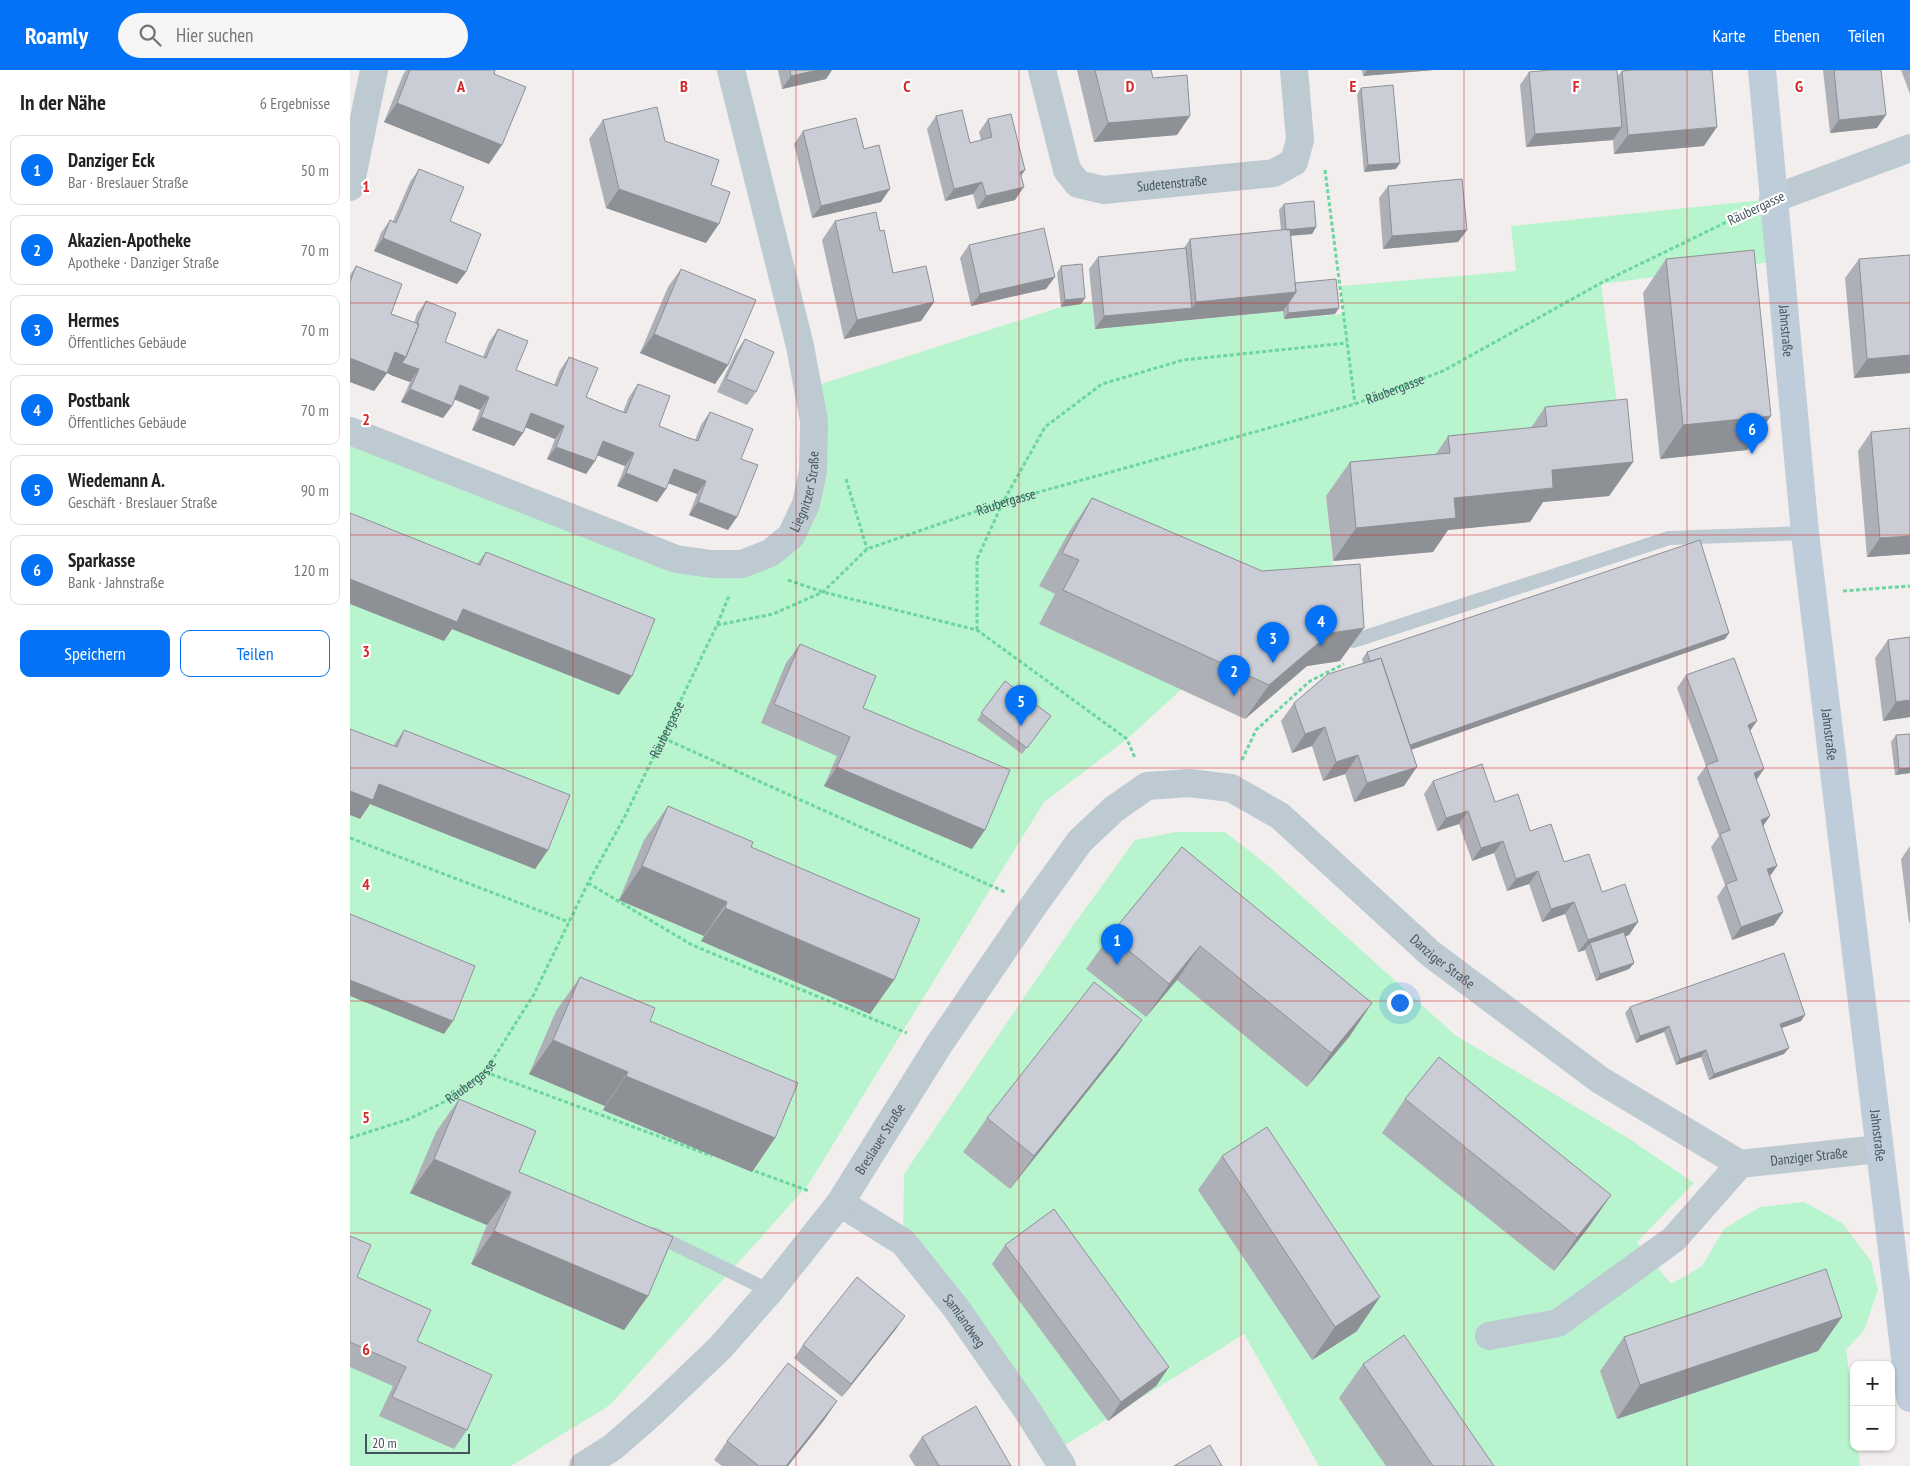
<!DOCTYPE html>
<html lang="de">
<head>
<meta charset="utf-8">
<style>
	:root { --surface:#fff; --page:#f6f6f6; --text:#222; --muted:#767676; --line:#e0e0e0; --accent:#0472f6 }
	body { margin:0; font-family:"PT Sans Narrow",sans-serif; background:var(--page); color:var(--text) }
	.controls { position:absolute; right:15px; bottom:15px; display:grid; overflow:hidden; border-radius:10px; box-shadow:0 1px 4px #0004 }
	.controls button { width:45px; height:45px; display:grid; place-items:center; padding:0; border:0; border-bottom:1px solid var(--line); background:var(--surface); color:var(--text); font:25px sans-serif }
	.scale { position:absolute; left:15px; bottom:12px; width:105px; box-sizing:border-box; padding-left:5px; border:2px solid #44535e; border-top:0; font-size:14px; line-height:18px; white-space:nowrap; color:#44535e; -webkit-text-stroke:4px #fff; paint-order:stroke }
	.you { position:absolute; left:1049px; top:932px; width:18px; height:18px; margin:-12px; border:4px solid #fff; border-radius:50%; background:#1a73e8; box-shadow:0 0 0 8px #1a73e833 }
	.badge { display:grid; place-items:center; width:32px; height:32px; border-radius:50%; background:var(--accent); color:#fff; font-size:16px; font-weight:700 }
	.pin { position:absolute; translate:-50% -41px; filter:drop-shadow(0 1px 2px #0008) }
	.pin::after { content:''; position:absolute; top:26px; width:18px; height:15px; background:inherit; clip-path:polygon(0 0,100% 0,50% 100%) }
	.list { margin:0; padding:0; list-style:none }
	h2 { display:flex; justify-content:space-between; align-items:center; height:65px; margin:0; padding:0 20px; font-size:21px }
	h2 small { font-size:16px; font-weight:400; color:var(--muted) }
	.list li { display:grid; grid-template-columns:32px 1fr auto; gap:15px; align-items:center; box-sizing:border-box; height:70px; margin:0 10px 10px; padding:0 10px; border:1px solid var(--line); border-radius:10px }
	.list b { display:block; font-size:19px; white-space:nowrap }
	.list p { margin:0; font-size:16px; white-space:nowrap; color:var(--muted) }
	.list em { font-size:16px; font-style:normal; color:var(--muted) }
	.actions { display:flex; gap:10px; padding:15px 20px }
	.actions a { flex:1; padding:11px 0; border:1px solid var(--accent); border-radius:10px; text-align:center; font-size:18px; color:var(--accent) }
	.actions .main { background:var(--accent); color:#fff }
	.icon { flex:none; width:28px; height:28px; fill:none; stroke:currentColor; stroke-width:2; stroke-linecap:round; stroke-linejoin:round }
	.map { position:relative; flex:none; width:1560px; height:1396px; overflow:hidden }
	header { display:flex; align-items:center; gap:30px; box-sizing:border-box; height:70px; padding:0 25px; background:var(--accent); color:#fff }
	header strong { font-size:24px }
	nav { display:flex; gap:28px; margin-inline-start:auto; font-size:18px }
	.search { width:350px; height:45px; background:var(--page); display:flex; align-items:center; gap:12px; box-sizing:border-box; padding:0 18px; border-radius:28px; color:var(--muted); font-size:19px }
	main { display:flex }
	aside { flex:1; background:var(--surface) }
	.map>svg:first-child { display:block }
</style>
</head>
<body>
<header>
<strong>Roamly</strong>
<div class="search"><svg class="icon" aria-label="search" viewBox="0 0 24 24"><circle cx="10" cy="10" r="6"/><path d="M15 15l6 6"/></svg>Hier suchen</div>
<nav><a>Karte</a><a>Ebenen</a><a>Teilen</a></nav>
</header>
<main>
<aside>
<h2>In der Nähe<small>6 Ergebnisse</small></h2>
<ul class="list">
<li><span class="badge">1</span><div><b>Danziger Eck</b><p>Bar · Breslauer Straße</p></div><em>50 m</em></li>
<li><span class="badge">2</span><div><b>Akazien-Apotheke</b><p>Apotheke · Danziger Straße</p></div><em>70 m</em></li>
<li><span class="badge">3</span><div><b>Hermes</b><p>Öffentliches Gebäude</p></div><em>70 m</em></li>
<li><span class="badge">4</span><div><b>Postbank</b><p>Öffentliches Gebäude</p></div><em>70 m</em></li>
<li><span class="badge">5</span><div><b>Wiedemann A.</b><p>Geschäft · Breslauer Straße</p></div><em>90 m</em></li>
<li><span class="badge">6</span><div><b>Sparkasse</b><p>Bank · Jahnstraße</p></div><em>120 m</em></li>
</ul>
<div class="actions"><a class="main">Speichern</a><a>Teilen</a></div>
</aside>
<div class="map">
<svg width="1560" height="1396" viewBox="0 0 1560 1396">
	<rect width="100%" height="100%" fill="#f2eeee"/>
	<path fill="#b8f4ce" d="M1423 129 1429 191 1251 214 1271 363 976 426 986 528 689 516 705 524 689 554 832 619 777 669 694 732 458 1115 260 1335 161 1396H0V361L361 494 441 466 468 315 711 237 742 231 745 259 933 241 934 249 994 244 991 216 1166 201 1161 156Z
		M826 762H875L916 794 1105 965 1278 1068 1344 1113 1287 1172 1321 1214 1352 1196 1374 1159 1410 1137 1454 1132 1492 1153 1521 1191 1528 1220 1514 1260 1496 1280 1504 1341V1377H1508L1510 1396H969L894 1264 704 1382 553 1172 554 1104 722 857 785 770Z"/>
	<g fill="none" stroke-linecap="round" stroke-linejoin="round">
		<g stroke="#6bd69f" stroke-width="3" stroke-dasharray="4 2.5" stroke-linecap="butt">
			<path d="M975 100 1005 334"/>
			<path d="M496 409 517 479"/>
			<path d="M438 510 473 522 627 560 777 669 785 688"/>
			<path d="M1493 521 1560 516"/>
			<path id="s1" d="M367 555 423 544 473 522 517 479 653 432 1005 334 1093 301 1251 213 1393 144"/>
			<path d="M627 560V489L653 432 695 357 752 314 833 290 997 273"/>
			<path d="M313 668 655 822"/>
			<path d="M892 690 906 660 960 611 994 594"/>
			<path d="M0 768 219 852"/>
			<path d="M238 813 342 875 557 963"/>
			<path d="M135 1002 362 1086"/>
			<path id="s2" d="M0 1068 59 1049 96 1031 135 1002 184 924 238 813 275 746 367 555 379 526"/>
			<path d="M399 1099 459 1121"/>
		</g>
		<path stroke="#bdcad2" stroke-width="14" d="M1003 571 1319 468 1455 463
			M304 1164 420 1221"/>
		<g stroke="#bdcad2" stroke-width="28">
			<path id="s3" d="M692 0 717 100 728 114 753 120 924 103 944 92 950 70 944 0"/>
			<path d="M0 117 24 0"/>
			<path d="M1423 129 1560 78"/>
			<path id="s4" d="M0 361 326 489 361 494H392L420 483 441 466 456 434 463 401 464 351 450 276 381 0"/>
			<path id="s5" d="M490 1133 553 1172 606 1238 679 1343 712 1396"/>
			<path d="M1139 1266 1208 1253 1324 1169 1390 1094"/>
			<path id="s6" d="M233 1396 263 1377 303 1342 370 1278 420 1221 490 1133 588 976 684 835 730 771 764 739 797 716 839 713 881 718 930 746 1081 884 1250 1010 1390 1094 1529 1079"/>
		</g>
		<path stroke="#bfccda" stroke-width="28" id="s7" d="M1412 0 1455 463 1560 1328"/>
	</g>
	<path fill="#aeb0b7" d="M56 0H145L144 4 139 94 34 52 53 5Z
		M428 0H482L476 9 432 19Z
		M727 0H801L803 8 827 65 744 72Z
		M1012 0H1084L1013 6Z
		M1473 0H1531L1527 58 1480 63Z
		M1551 0H1560V24Z
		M1272 1 1354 76 1264 84 1263 70 1176 77 1170 15 1179 2 1267 7Z
		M1011 18 1046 99 1014 102 1007 24Z
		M586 46 620 73 631 70 629 62 638 49 675 100 671 106 665 130 627 139 623 124 595 131 577 59Z
		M253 50 361 115 356 173 256 138 239 69Z
		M453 61 514 79 531 132 462 148 444 74Z
		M69 99 100 151 116 202 107 214 24 181 31 163 40 150 43 151 60 112Z
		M1038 116 1117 160 1108 172 1033 179 1029 128Z
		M934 134 966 157 962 164 941 166 945 213 985 244 934 249 933 241 745 259 739 199 748 187 834 178 840 169 931 160 929 140Z
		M485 151 530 161 543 203 584 232 571 251 494 269 472 170Z
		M619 175 696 219 621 236 610 188Z
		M1316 189 1397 380 1310 389 1293 223Z
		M1509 189 1560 303 1504 308 1495 208Z
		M6 196 41 244 64 253 67 244 76 231 95 272 133 287 139 272 148 259 166 300 204 315 210 300 219 287 236 327 273 342 279 327 288 314 309 356 345 370 351 355 360 342 391 389 378 460 339 445 347 424 318 413 316 419 307 432 267 416 275 396 247 385 245 391 236 404 197 389 205 369 176 357 173 363 164 376 122 360 130 340 104 329 93 348 51 332 60 312 37 303 24 321 0 312V205Z
		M711 196 735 228 731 234 711 237 707 203Z
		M331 199 378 295 365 314 290 283 318 217Z
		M395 269 406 322 397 335 367 322 386 282Z
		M1195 337 1283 392 1259 426 1193 432 1180 452 1098 460 1083 482 983 491 976 426 1000 392 1086 384 1098 366 1181 358Z
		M1521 362 1560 484 1517 487 1508 381Z
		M742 428 990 591 957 596 895 649 689 554 705 524 689 516 719 462Z
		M136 482 269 625 102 559 94 571 127 494Z
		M1379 563 1375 569 1061 680 1054 716 1004 732 995 704 973 711 962 676 942 683 931 651 944 633 1013 593 1012 589 1017 582Z
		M1538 570 1560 647 1533 651 1525 588Z
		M450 574 513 638 622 779 474 716 487 686 411 653 436 593Z
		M1336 605 1400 661 1413 756 1427 796 1420 806 1433 842 1424 855 1382 870 1367 827 1375 815 1361 777 1369 766 1347 708 1356 696 1327 618Z
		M655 611 701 646 672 684 627 650Z
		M54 660 198 780 185 799 20 734 10 749 43 676Z
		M1546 665 1560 703 1545 705 1541 672Z
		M1083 711 1145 732 1180 761 1214 792 1252 822 1279 865 1275 866 1284 893 1279 899 1246 911 1235 880 1228 882 1215 844 1192 852 1179 814 1157 821 1144 783 1122 791 1109 754 1087 761 1074 724Z
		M318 736 401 777 520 944 351 871 354 866 269 830 294 770Z
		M1560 776V852L1559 853 1551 789Z
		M832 777 1022 933 999 967 957 1017 827 910 796 947 736 899 760 865Z
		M230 907 425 1068 402 1102 253 1040 255 1036 179 1004 206 941Z
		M1280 937 1455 945 1451 951 1432 958 1434 984 1359 1010 1351 987 1326 995 1314 962 1286 973 1275 943Z
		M768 983 660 1119 613 1082 637 1048Z
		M109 1029 169 1102 298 1226 274 1260 121 1194 137 1155 60 1123 86 1062Z
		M1055 1029 1261 1125 1238 1158 1204 1201 1032 1063Z
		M872 1086 1007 1261 962 1290 848 1120Z
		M0 1166 7 1207 67 1271 117 1360 104 1379 29 1346 43 1316 0 1297Z
		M655 1175 819 1297 806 1316 758 1351 642 1194Z
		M1492 1247 1468 1281 1267 1349 1250 1301 1274 1267Z
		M546 1259 492 1327 444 1288 453 1275Z
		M1013 1294 1144 1396H1036L989 1328Z
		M487 1331 474 1350 438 1396H372L364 1390 377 1371Z
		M572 1367 661 1396H565L559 1386Z"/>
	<path fill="#8d9095" d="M468 0H482L476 9 432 19 441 6Z
		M1017 0H1084L1013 6Z
		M47 33 152 75 139 94 34 52Z
		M1536 45 1527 58 1480 63 1489 50Z
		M840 46 827 65 744 72 758 53Z
		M1272 57 1263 70 1176 77 1185 64Z
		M1367 57 1354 76 1264 84 1278 65Z
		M1050 93 1046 99 1014 102 1018 95Z
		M675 100 666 113 670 102Z
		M632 112 623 124 595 131 604 119Z
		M674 117 665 130 627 139 636 126Z
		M269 119 369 154 356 173 256 138Z
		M540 119 531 132 462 148 471 136Z
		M966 157 962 164 932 166 936 160Z
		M1117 160 1108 172 1033 179 1042 166Z
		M33 168 116 202 107 214 24 181Z
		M705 207 696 219 621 236 630 224Z
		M946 222 933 241 745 259 754 246 842 238 846 232Z
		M735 228 731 234 711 237 715 230Z
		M584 232 571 251 494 269 507 250Z
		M989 238 985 244 934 249 938 243Z
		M304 264 378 295 365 314 290 283Z
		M45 282 56 287 43 306 37 303 24 321 0 312V288Z
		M1560 285V303L1504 308 1517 289Z
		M52 293 69 299 60 312 43 306Z
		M110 315 139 327 130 340 101 328Z
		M60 319 102 336 93 348 51 332Z
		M181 343 214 356 205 369 172 356Z
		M1421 346 1397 380 1310 389 1333 355Z
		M131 347 173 363 164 376 122 360Z
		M253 371 284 383 275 396 244 384Z
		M206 377 245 391 236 404 197 389Z
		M1283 392 1259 426 1193 432 1180 452 1098 460 1083 482 983 491 1006 458 1104 428 1202 400Z
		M324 399 356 411 347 424 315 412Z
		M276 403 316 419 307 432 267 416Z
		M348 432 387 447 378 460 339 445Z
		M1560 466V484L1517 487 1530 468Z
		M0 509 113 539 282 606 269 625 102 559 94 571 0 534Z
		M1014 558 990 591 957 596 895 649 919 615 980 563Z
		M1379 563 1375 569 1043 686 1048 679Z
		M1560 630V647L1533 651 1546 632Z
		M1407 651 1398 664V655Z
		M975 657 962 676 942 683 955 664Z
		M1008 685 995 704 973 711 986 692Z
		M487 697 635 760 622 779 474 716Z
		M1067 697 1054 716 1004 732 1017 713Z
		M1560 698V703L1545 705 1549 699Z
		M1414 699 1405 712 1404 703Z
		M29 714 198 780 185 799 20 734 10 749 0 745V721Z
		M1118 741 1109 754 1087 761 1096 748Z
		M1420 746 1411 759V750Z
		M1153 771 1144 783 1122 791 1131 778Z
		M292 796 377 832 354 866 269 830Z
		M1427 796 1418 809 1417 799Z
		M1188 801 1179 814 1157 821 1166 809Z
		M1224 832 1215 844 1192 852 1201 839Z
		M375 838 544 910 520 944 351 871Z
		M1433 842 1424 855 1382 870 1391 857Z
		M1288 852 1279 865 1241 878 1240 873 1235 880 1228 882 1238 870Z
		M850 876 827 910 796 947 819 914Z
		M1284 893 1279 899 1246 911 1250 904Z
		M0 910 103 951 94 964 0 926Z
		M1022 933 999 967 957 1017 981 983Z
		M1455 945 1451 951 1426 960 1430 954Z
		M792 950 768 983 660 1119 684 1086Z
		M1319 956 1314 962 1286 973 1290 966Z
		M203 970 278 1002 255 1036 179 1004Z
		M1439 978 1434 984 1359 1010 1364 1004Z
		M1356 980 1351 987 1326 995 1330 989Z
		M276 1006 425 1068 402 1102 253 1040Z
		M84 1089 161 1122 137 1155 60 1123Z
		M1261 1125 1238 1158 1204 1201 1227 1167Z
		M144 1161 298 1226 274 1260 121 1194Z
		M1030 1227 1007 1261 962 1290 985 1257Z
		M555 1246 546 1259 492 1327 501 1314Z
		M1492 1247 1468 1281 1267 1349 1290 1315Z
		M819 1297 806 1316 758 1351 771 1332Z
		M487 1331 474 1350 438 1396H436Z"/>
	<path fill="#cacdd5" stroke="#8d9095" d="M60 0H145L144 4 176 17 152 75 47 33Z
		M440 0H468L441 6Z
		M745 0H801L803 8 837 5 840 46 758 53Z
		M1200 0H1267L1272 57 1185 64 1179 2Z
		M1283 0H1362L1367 57 1278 65 1272 1Z
		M1484 0H1531L1536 45 1489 50Z
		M1043 15 1050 93 1018 95 1011 18Z
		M307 37 315 71 369 90 361 115 380 122 369 154 269 119 253 50Z
		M612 40 620 73 642 67 638 49 661 44 675 100 670 102 674 117 636 126 632 112 604 119 586 46Z
		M506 48 514 79 529 75 540 119 471 136 453 61Z
		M69 99 114 117 100 151 131 164 116 202 33 168 40 150 46 153Z
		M1112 109 1117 160 1042 166 1038 116Z
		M964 131 966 157 936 160 934 134Z
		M526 142 530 161 534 160 543 203 576 196 584 232 507 250 485 151Z
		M694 158 705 207 630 224 619 175Z
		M940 159 946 222 846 232 840 169Z
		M836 178 842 238 754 246 748 187Z
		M1404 180 1421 346 1333 355 1316 189Z
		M1560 185V285L1517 289 1509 189Z
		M732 194 735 228 715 230 711 196Z
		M6 196 52 214 41 244 69 254 56 287 45 282 37 303 0 288V212Z
		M331 199 406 230 378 295 304 264Z
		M986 209 989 238 938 243V234L946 222 945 213Z
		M76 231 106 243 95 272 123 283 136 288 148 259 178 271 166 300 207 316 219 287 248 298 236 327 265 339 276 343 288 314 320 326 309 356 336 367 348 371 360 342 403 359 391 389 408 395 387 447 348 432 356 411 324 399 316 419 276 403 284 383 253 371 245 391 206 377 214 356 181 343 173 363 131 347 139 327 110 315 102 336 60 319 69 299 52 293 56 287 69 254H67Z
		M395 269 424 282 406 322 376 309Z
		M1277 329 1283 392 1202 400 1203 418 1104 428 1106 448 1006 458 1000 392 1100 383 1098 366 1197 356 1195 337Z
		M1560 358V466L1530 468 1521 362Z
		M742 428 912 501 1010 494 1014 558 980 563 919 615 713 520 729 490 712 483Z
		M0 443 130 495 136 482 305 549 282 606 113 539 107 552 0 509Z
		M1350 470 1379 563 1060 675 1031 588 1020 592 1017 582Z
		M1560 567V630L1546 632 1538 570Z
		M450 574 526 606 513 638 660 700 635 760 487 697 500 667 424 634Z
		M1031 588 1067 697 1017 713 1008 685 986 692 975 657 955 664 944 633 978 604Z
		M1384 588 1407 651 1398 655 1414 699 1404 703 1420 746 1411 750 1427 796 1417 799 1433 842 1391 857 1376 814 1387 810 1370 764 1380 760 1356 695 1368 691 1336 605Z
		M655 611 701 646 677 678 631 643Z
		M0 659 47 677 54 660 220 725 198 780 29 714 23 730 0 721Z
		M1560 664V698L1549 699 1546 665Z
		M1132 694 1145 732 1168 724 1180 761 1201 754 1214 792 1239 784 1252 822 1275 814 1288 852 1238 870 1224 832 1201 839 1188 801 1166 809 1153 771 1131 778 1118 741 1096 748 1083 711Z
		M318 736 403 772 401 777 570 849 544 910 375 838 377 832 292 796Z
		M832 777 1022 933 981 983 850 876 819 914 760 865Z
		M0 844 27 855 125 896 103 951 0 910Z
		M1274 862 1284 893 1250 904 1240 873Z
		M1434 883 1455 945 1430 954 1439 978 1364 1004 1356 980 1330 989 1319 956 1290 966 1280 937Z
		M230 907 305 938 300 951 448 1013 425 1068 276 1006 278 1002 203 970Z
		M744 912 792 950 684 1086 637 1048Z
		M1089 987 1261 1125 1227 1167 1055 1029Z
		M109 1029 186 1061 169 1102 323 1167 298 1226 144 1161 161 1122 84 1089Z
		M917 1057 1030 1227 985 1257 872 1086Z
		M704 1139 819 1297 771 1332 655 1175Z
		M0 1166 21 1175 7 1207 81 1240 67 1271 142 1305 117 1360 42 1327 56 1297 0 1272Z
		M1476 1199 1492 1247 1290 1315 1274 1267Z
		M507 1207 555 1246 501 1314 453 1275Z
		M1054 1265 1144 1396H1083L1013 1294Z
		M438 1293 487 1331 436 1396H409L377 1371Z
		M626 1336 661 1396H589L572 1367Z
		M860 1375 872 1396H824Z"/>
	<path fill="none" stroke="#d62828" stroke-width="1" stroke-opacity="0.55" d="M223 0V1396M446 0V1396M669 0V1396M891 0V1396M1114 0V1396M1337 0V1396M0 233H1560M0 465H1560M0 698H1560M0 931H1560M0 1163H1560"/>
	<g text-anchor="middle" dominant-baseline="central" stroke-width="4.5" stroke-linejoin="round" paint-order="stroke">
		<g font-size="14" fill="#44535e" stroke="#fff">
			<text stroke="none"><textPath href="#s3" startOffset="216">Sudetenstraße</textPath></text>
			<text transform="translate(1406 138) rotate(-25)">Räubergasse</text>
			<text stroke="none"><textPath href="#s7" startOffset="262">Jahnstraße</textPath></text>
			<text stroke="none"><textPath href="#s1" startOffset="725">Räubergasse</textPath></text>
			<text stroke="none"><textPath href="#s4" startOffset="521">Liegnitzer Straße</textPath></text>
			<text stroke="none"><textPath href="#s1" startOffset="320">Räubergasse</textPath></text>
			<text stroke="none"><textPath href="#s2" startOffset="540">Räubergasse</textPath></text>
			<text stroke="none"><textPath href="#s7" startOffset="668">Jahnstraße</textPath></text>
			<text stroke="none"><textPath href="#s6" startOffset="1250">Danziger Straße</textPath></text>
			<text stroke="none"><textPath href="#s2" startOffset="135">Räubergasse</textPath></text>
			<text stroke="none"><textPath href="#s7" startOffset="1072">Jahnstraße</textPath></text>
			<text stroke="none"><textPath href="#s6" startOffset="445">Breslauer Straße</textPath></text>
			<text stroke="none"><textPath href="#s6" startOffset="1680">Danziger Straße</textPath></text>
			<text stroke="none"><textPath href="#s5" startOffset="174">Samlandweg</textPath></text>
		</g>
	</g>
	<g font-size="16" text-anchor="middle" font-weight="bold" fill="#d62828" stroke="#fff" stroke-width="4.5" stroke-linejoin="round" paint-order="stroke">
		<text x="111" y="22">A</text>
		<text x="334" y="22">B</text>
		<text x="557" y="22">C</text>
		<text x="780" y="22">D</text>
		<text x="1003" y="22">E</text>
		<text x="1226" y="22">F</text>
		<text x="1449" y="22">G</text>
		<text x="16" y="122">1</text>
		<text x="16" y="355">2</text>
		<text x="16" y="587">3</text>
		<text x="16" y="820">4</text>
		<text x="16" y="1053">5</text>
		<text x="16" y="1285">6</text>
	</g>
</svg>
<div class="controls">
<button>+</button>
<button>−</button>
</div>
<div class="scale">20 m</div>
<div class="you"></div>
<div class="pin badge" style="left:767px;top:895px">1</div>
<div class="pin badge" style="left:884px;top:626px">2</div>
<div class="pin badge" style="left:923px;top:593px">3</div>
<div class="pin badge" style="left:971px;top:576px">4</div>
<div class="pin badge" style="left:671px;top:656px">5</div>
<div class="pin badge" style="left:1402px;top:384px">6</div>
</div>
</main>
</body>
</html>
